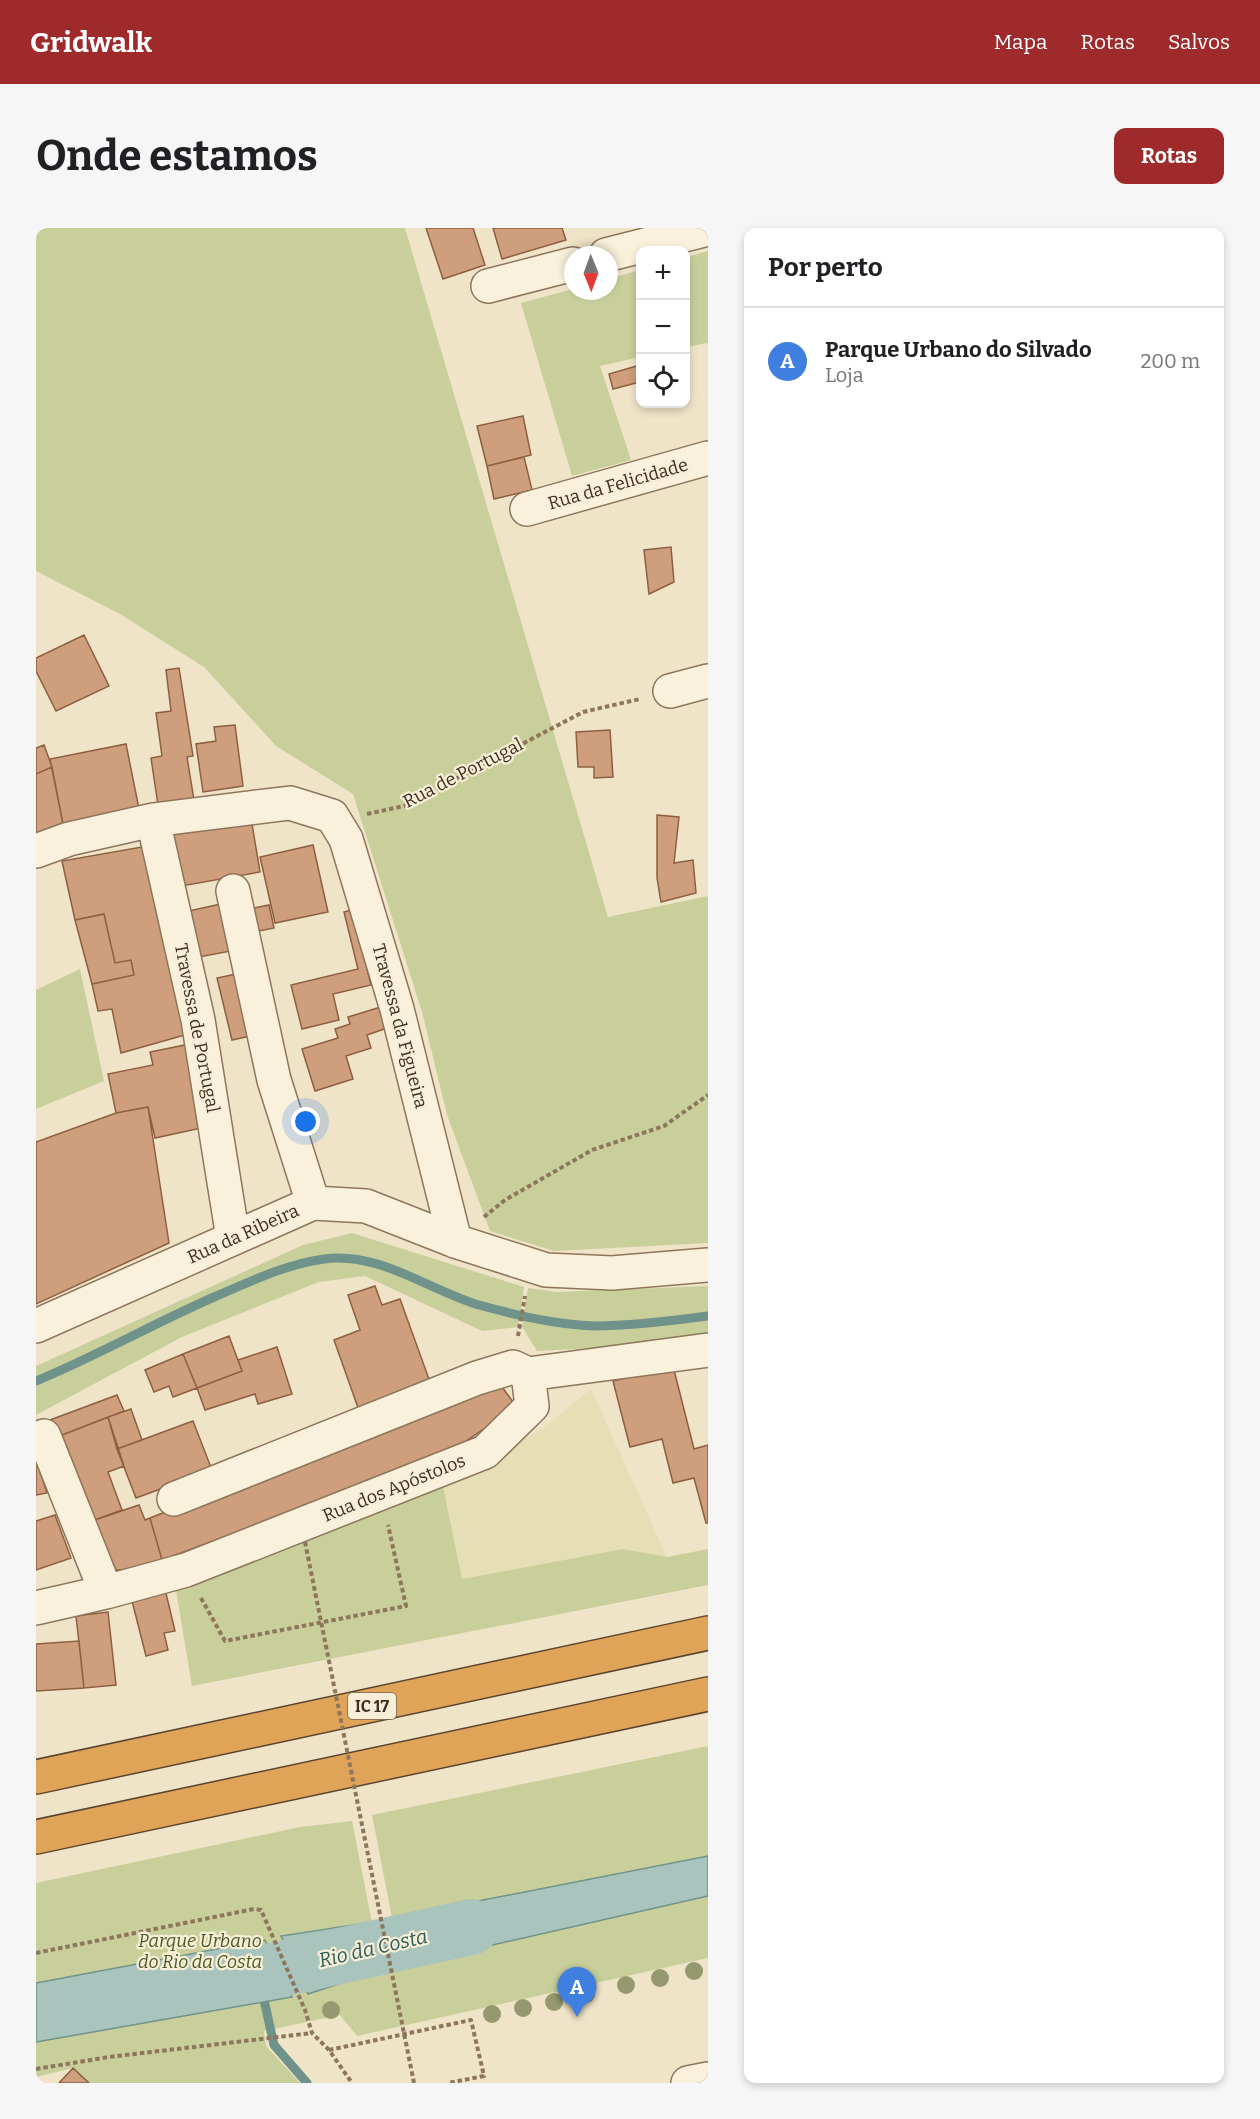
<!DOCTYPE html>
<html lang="pt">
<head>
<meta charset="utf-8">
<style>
	:root { --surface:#fff; --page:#f6f6f6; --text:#202124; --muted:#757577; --line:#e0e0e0; --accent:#9e2a2b }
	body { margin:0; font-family:Bitter,serif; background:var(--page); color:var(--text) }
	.controls { position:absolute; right:18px; top:18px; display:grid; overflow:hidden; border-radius:12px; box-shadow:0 3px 9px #0003 }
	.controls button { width:54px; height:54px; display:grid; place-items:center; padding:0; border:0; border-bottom:2px solid var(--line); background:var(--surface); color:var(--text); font:30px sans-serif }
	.compass { position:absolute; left:528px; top:18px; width:54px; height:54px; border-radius:50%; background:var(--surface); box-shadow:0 3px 9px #0003; rotate:179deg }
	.you { position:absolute; left:270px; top:894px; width:21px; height:21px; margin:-15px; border:4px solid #fff; border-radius:50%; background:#1a73e8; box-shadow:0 0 0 9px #1a73e833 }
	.badge { display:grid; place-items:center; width:39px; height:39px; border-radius:50%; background:var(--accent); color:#fff; font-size:20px; font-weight:700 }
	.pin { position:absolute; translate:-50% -50px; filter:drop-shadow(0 2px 3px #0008) }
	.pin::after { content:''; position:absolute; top:32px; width:21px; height:18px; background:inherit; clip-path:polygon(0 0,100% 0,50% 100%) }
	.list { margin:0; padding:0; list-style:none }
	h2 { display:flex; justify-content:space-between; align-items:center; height:78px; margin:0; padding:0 24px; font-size:26px }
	h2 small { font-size:20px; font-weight:400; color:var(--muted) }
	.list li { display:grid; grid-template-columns:39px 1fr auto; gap:18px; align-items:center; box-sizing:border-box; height:108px; padding:0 24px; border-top:2px solid var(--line) }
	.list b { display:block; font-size:22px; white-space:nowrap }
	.list p { margin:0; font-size:20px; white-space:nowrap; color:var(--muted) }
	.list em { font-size:20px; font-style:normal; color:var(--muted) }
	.icon { flex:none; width:33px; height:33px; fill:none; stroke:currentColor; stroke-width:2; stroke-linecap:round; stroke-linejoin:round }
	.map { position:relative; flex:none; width:672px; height:1855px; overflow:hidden; border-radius:12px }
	header { display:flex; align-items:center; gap:36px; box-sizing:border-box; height:84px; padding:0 30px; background:var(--accent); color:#fff }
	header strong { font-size:28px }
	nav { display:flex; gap:33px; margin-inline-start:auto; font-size:21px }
	.intro { display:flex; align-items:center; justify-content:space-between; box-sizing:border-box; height:144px; padding:0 36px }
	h1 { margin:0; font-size:42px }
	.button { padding:15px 27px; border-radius:12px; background:var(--accent); color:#fff; font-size:21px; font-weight:700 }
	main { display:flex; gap:36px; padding:0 36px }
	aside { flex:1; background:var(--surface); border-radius:12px; box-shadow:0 3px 9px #0003 }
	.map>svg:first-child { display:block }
</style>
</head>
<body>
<header>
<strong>Gridwalk</strong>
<nav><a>Mapa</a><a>Rotas</a><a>Salvos</a></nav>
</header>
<div class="intro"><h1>Onde estamos</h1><a class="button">Rotas</a></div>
<main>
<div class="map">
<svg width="672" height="1855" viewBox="0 0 672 1855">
	<rect width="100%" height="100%" fill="#f0e4c8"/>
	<path fill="#e6deb5" d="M555 1161 631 1329 587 1321 426 1351 407 1258 507 1200Z"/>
	<path fill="#c9cf9b" d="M0 0H369L572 689 672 668V1015L518 1023 454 1003 411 887 386 784 317 566 240 518 168 439 84 386 0 343Z
		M672 23V115L650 119V29Z
		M604 42V129L564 138 595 232 536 248 485 75 537 61V63H573V51Z
		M44 741 68 853 0 881V762Z
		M316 1005 488 1059 482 1099 446 1103 329 1048 283 1054 146 1109 0 1187V1138L267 1017Z
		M672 1058V1109L559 1120 501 1123 486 1099 492 1060 521 1064Z
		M407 1258 426 1351 587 1321 631 1329 672 1321V1357L156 1458 139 1356Z
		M672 1518V1628L356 1690 336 1587Z
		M316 1593 336 1694 285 1702 294 1758 345 1742 672 1668V1730L321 1808 304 1787 228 1803 230 1818 264 1855H53L37 1840 0 1849V1655L264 1599Z"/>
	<path fill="#a9c4bc" stroke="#6f938a" stroke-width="1.5" d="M672 1628V1668L364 1738 356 1690Z
		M336 1694 345 1742 272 1766 245 1708Z
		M229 1712 256 1769 0 1814V1755Z"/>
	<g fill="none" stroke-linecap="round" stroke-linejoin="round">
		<path stroke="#6f938a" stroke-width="9" d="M0 1153C63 1127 122 1093 185 1066 217 1052 252 1036 288 1031 342 1023 393 1062 443 1077 480 1087 520 1097 559 1098 596 1098 635 1093 672 1088
			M226 1763 238 1817 271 1855"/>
		<path stroke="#a9c4bc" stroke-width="56" d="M168 1752 222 1746 435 1699"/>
	</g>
	<path fill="#cf9f7d" stroke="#8d5f41" stroke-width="1.5" d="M390 0H437L449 37 407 51Z
		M457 0H526L530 12 466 31Z
		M604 137V154L577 161 573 146Z
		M487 188 495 227 451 238 441 198Z
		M488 229 496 262 458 271 451 238Z
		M635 319 638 354 613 366 608 322Z
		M48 407 73 458 20 483 0 443V430Z
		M143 440 157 528 151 529 158 572 122 577 115 530 126 528 120 485 135 483 130 442Z
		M199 497 207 558 167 564 160 516 180 513 178 499Z
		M574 502 577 549 558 550V539H542L540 504Z
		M90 516 103 581 27 596 14 531Z
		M8 517 16 539 0 546V520Z
		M16 539 27 596 0 607V546Z
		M621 587 643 589 638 635 657 632 660 665 625 674 621 650Z
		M215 590 224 644 140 659 131 605Z
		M117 617 156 805 85 825 76 781 62 783 56 756 98 747 95 732 79 735 68 686 39 692 26 633Z
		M277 617 292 684 239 695 224 629Z
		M185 676 195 723 158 730 148 684Z
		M233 677 238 700 213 705 208 682Z
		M316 682 335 757 297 766 303 792 266 801 255 757 322 741 308 684Z
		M68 686 79 735 95 732 98 747 56 756 39 692Z
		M205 745 219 807 196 812 181 750Z
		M348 778 354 799 331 807 335 820 310 828 317 851 279 863 266 821 302 810 299 801 314 796 312 789Z
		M154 816 170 899 119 910 112 879 80 885 72 846 117 837 114 824Z
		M112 879 133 1015 0 1076V914L80 885Z
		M339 1058 346 1077 364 1071 398 1165 326 1191 298 1112 324 1102 312 1067Z
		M193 1108 206 1143 161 1160 147 1126Z
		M241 1119 256 1166 222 1176 219 1166 169 1182 161 1160 206 1143 202 1132Z
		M147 1126 161 1160 137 1169 133 1158 118 1164 109 1142Z
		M637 1138 658 1221 672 1217V1295H670L658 1250 637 1255 626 1211 594 1219 577 1153Z
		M461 1152 477 1174 458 1194 424 1217 337 1254 126 1332 114 1290Z
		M81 1167 88 1183 21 1209 14 1192Z
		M95 1181 106 1212 81 1221 72 1189Z
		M72 1189 88 1238 72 1244 86 1282 53 1294 21 1209Z
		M157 1193 176 1242 100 1270 81 1221Z
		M0 1231 11 1265 0 1267Z
		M103 1277 109 1292 114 1290 126 1332 87 1342H76L53 1294Z
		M19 1287 35 1330 0 1342V1293Z
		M128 1357 139 1403 128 1405 132 1422 110 1428 94 1365Z
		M72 1384 80 1457 48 1460 40 1388Z
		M43 1413 48 1460 0 1463V1416Z
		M37 1840 53 1855H23Z"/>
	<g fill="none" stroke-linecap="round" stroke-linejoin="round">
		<g stroke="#8d765c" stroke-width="36">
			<path id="minor" d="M570 27 672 1
				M452 58 537 36
				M491 281 672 230
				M634 463 672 453
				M117 592 162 792 197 1010
				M0 623 33 611 117 592 254 575 296 588 310 611 361 781 419 1013
				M197 663 238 852 277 975
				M0 1098 277 975 330 978 419 1013 510 1042 576 1045 672 1037
				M8 1208 70 1364
				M138 1271 441 1150 477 1139 492 1146
				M0 1380 70 1364 150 1342 449 1224 496 1178 492 1146 672 1122
				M652 1855 672 1851"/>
		</g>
		<g stroke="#5b4430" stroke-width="36">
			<path id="highway" d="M0 1549 672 1405
				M0 1609 672 1466"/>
		</g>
		<path stroke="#8d765c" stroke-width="4" stroke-dasharray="4.5 3" stroke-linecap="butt" d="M331 586 368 578 547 484 604 471
			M448 989 469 972 556 922 628 898 672 867
			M482 1108 489 1068
			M165 1370 189 1413 370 1378 352 1297
			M0 1725 218 1681 225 1682 269 1782 276 1805 293 1822 316 1855
			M293 1822 435 1792 448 1848 412 1855
			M0 1841 73 1829 276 1805"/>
		<use href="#minor" stroke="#faf1dc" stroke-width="33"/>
		<use href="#highway" stroke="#e0a458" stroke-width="33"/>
		<path stroke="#8d765c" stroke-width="4" stroke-dasharray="4.5 3" stroke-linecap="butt" d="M269 1314 378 1855"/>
	</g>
	<g fill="#96986f">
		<circle cx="658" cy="1743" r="9"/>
		<circle cx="624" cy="1750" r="9"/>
		<circle cx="590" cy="1757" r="9"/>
		<circle cx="550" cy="1766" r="9"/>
		<circle cx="518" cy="1774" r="9"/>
		<circle cx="487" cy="1780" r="9"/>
		<circle cx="295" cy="1782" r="9"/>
		<circle cx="456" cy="1786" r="9"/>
	</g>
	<g text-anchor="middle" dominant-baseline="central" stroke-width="4.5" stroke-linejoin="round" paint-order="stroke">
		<rect fill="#f7eed8" stroke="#756857" stroke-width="1.5" x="312" y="1465" width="48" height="26" rx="4.5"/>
		<g font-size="16" font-weight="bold" fill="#3d2e20">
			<text x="336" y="1478">IC 17</text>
		</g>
		<g font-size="18" fill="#3d2e20" stroke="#f7eed8">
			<text transform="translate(582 256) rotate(-16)">Rua da Felicidade</text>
			<text transform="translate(427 545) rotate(-27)">Rua de Portugal</text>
			<text transform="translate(364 798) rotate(75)">Travessa da Figueira</text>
			<text transform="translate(161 800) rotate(79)">Travessa de Portugal</text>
			<text transform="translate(207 1006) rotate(-24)">Rua da Ribeira</text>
			<text transform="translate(358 1260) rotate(-22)">Rua dos Apóstolos</text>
		</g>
		<g font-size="18" font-style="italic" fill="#4d5a26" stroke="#f7eed8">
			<text x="164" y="1713">Parque Urbano<tspan x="164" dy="21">do Rio da Costa</tspan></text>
		</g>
		<g font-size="20" font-style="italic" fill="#2f5d5a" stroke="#f7eed8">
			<text transform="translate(337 1720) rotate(-13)">Rio da Costa</text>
		</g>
	</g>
</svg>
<div class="controls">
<button>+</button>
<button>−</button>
<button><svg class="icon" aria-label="locate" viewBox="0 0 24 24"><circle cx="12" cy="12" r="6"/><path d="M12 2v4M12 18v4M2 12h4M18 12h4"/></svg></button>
</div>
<svg class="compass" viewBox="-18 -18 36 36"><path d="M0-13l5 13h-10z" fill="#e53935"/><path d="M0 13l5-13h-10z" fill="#757577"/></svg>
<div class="you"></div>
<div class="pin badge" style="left:541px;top:1789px;background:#3f7fe0">A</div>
</div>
<aside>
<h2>Por perto<small></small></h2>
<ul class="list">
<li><span class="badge" style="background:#3f7fe0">A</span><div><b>Parque Urbano do Silvado</b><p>Loja</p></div><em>200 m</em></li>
</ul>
</aside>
</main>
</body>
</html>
